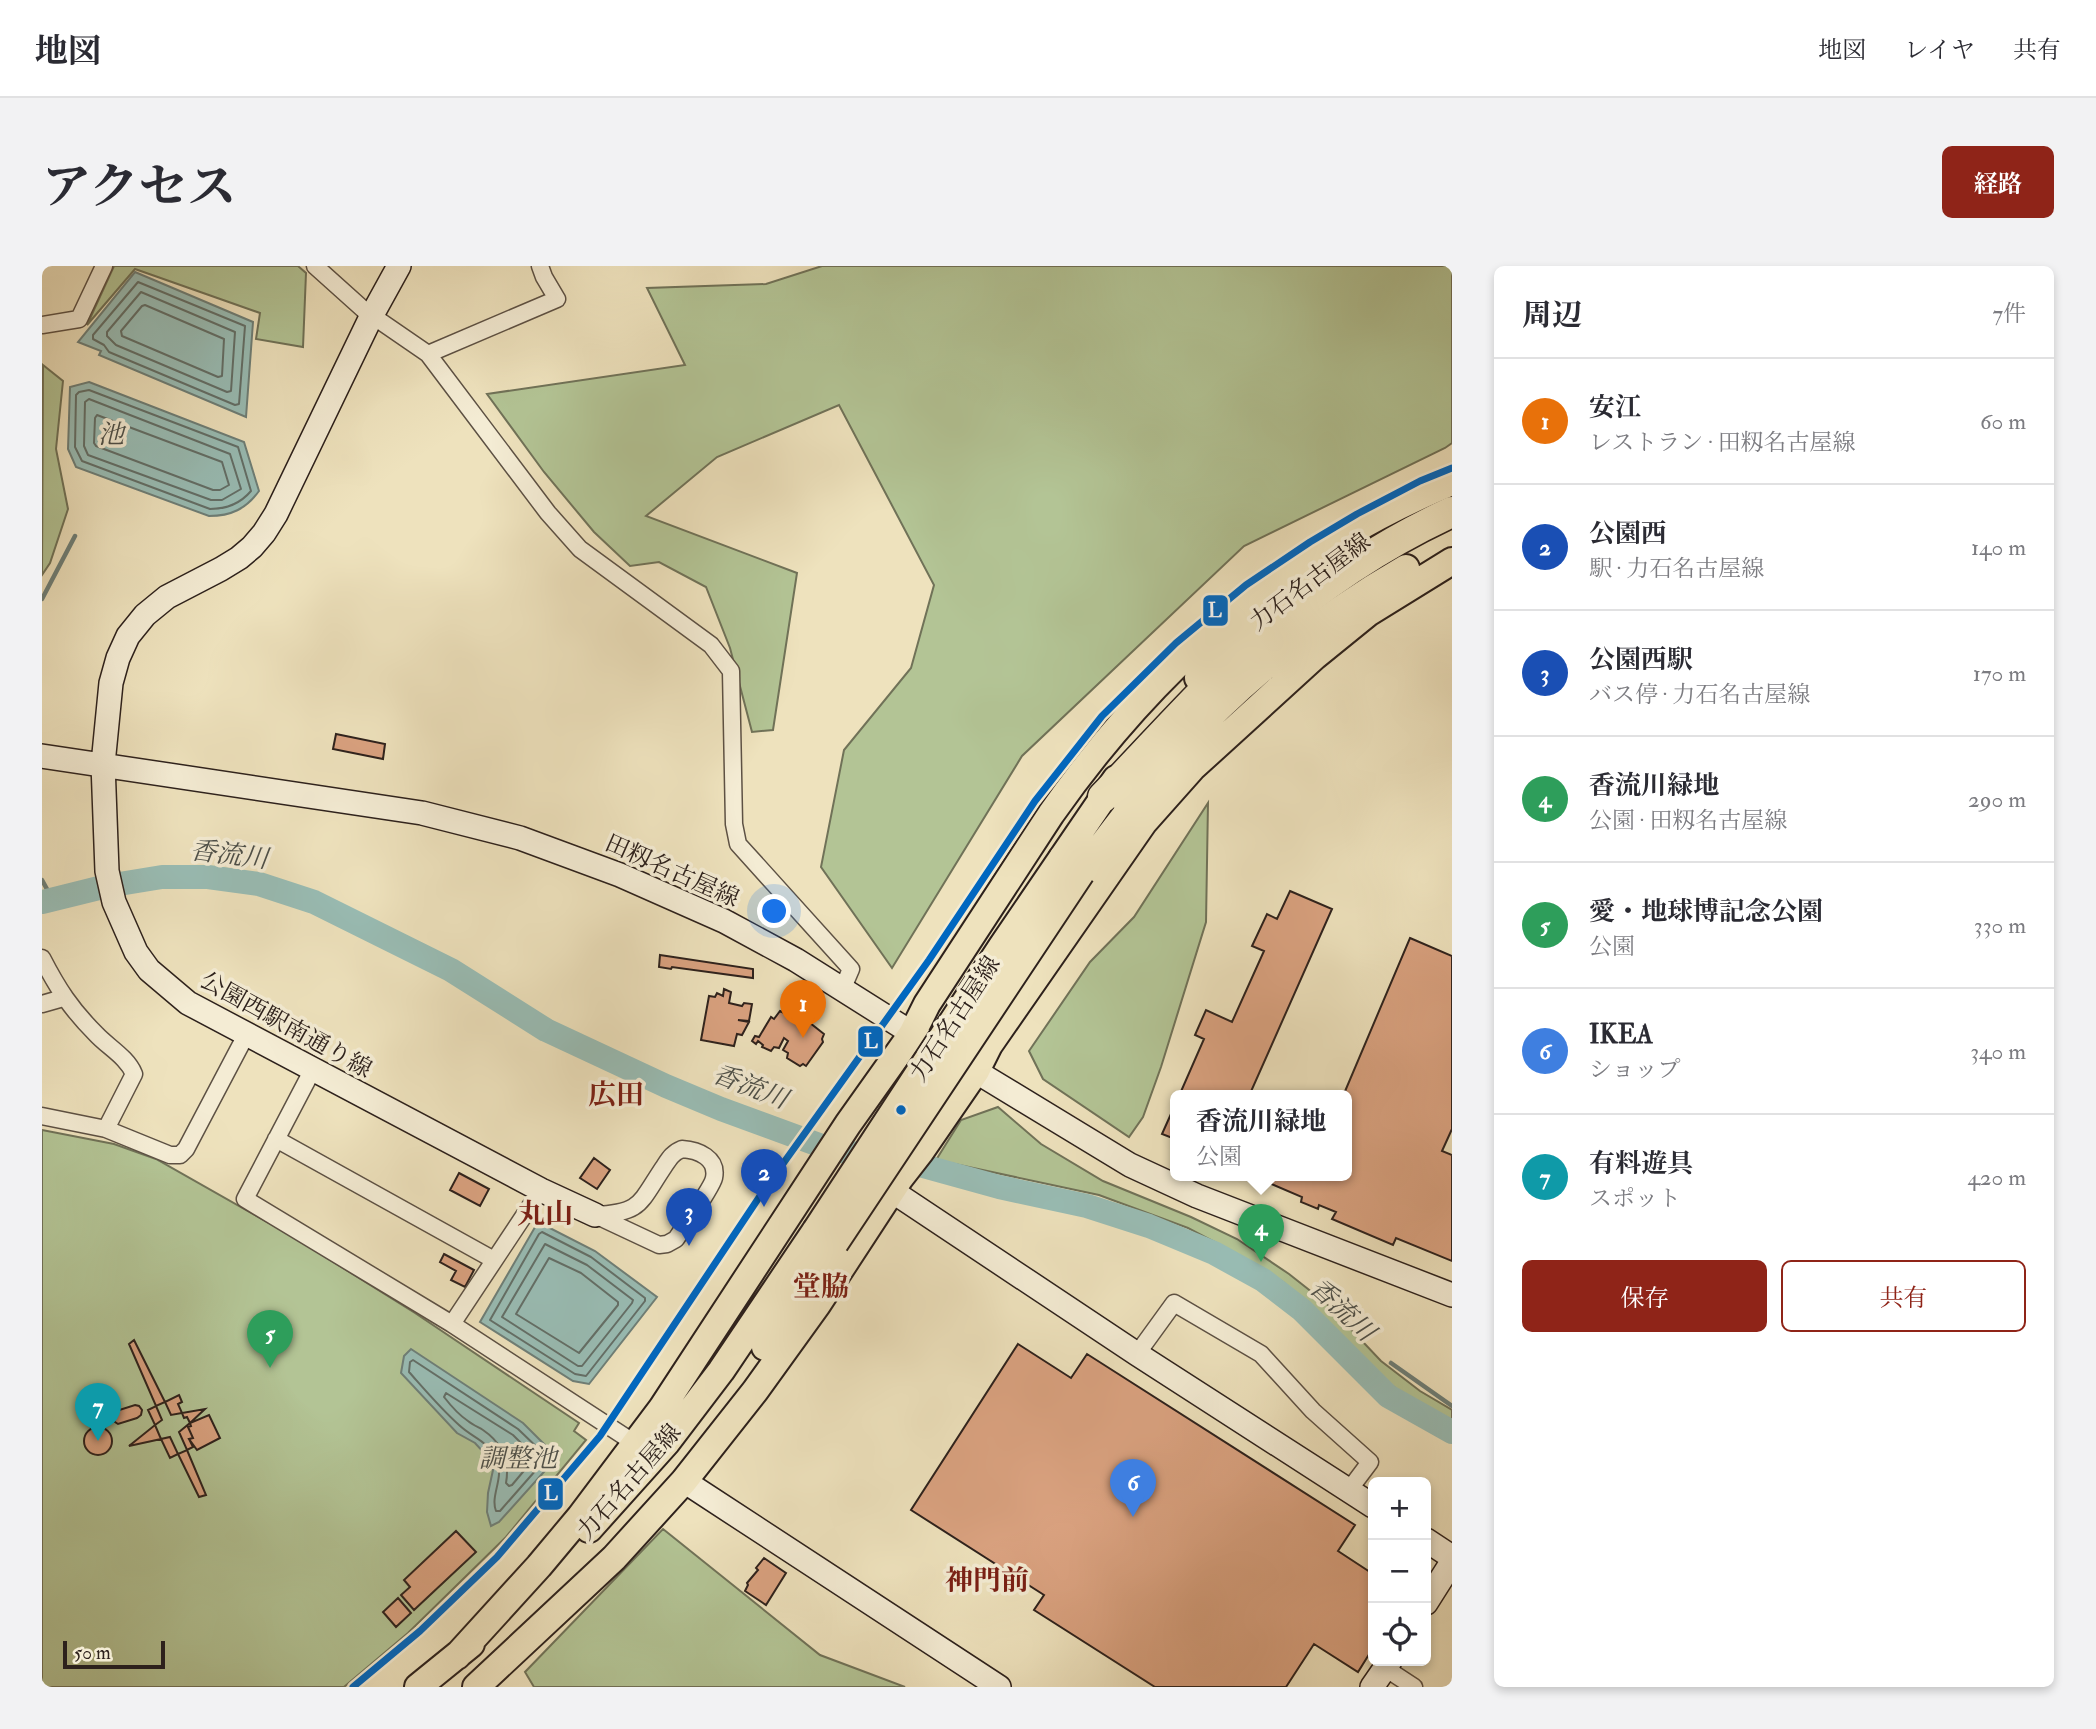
<!DOCTYPE html>
<html lang="ja">
<head>
<meta charset="utf-8">
<style>
	:root { --surface:#fff; --page:#f2f2f3; --text:#2b2b33; --muted:#7c7c81; --line:#e1e1e2; --accent:#8f2418 }
	body { margin:0; font-family:"IM FELL Double Pica","Noto Serif JP",serif; background:var(--page); color:var(--text) }
	.controls { position:absolute; right:21px; bottom:21px; display:grid; overflow:hidden; border-radius:10px; box-shadow:0 4px 10px #0003 }
	.controls button { width:63px; height:63px; display:grid; place-items:center; padding:0; border:0; border-bottom:2px solid var(--line); background:var(--surface); color:var(--text); font:35px sans-serif }
	.scale { position:absolute; left:21px; bottom:18px; width:102px; box-sizing:border-box; padding-left:7px; border:4px solid #2d211c; border-top:0; font-size:19px; line-height:24px; white-space:nowrap; color:#2d211c; -webkit-text-stroke:5px #f4ecd4; paint-order:stroke }
	.you { position:absolute; left:733px; top:646px; width:24px; height:24px; margin:-18px; border:5px solid #fff; border-radius:50%; background:#1a73e8; box-shadow:0 0 0 10px #1a73e833 }
	.badge { display:grid; place-items:center; width:46px; height:46px; border-radius:50%; background:var(--accent); color:#fff; font-size:23px; font-weight:700 }
	.pin { position:absolute; translate:-50% -58px; filter:drop-shadow(0 2px 4px #0008) }
	.pin::after { content:''; position:absolute; top:37px; width:24px; height:21px; background:inherit; clip-path:polygon(0 0,100% 0,50% 100%) }
	.popup { position:absolute; left:1128px; top:824px; width:182px; height:91px; box-sizing:border-box; display:grid; place-content:center; border-radius:10px; background:var(--surface); filter:drop-shadow(0 2px 5px #0005); font-size:23px; white-space:nowrap; color:var(--muted) }
	.popup b { font-size:26px; color:var(--text) }
	.popup::after { content:''; position:absolute; left:50%; top:100%; margin-left:-14px; border:14px solid transparent; border-top-color:var(--surface) }
	.list { margin:0; padding:0; list-style:none }
	h2 { display:flex; justify-content:space-between; align-items:center; height:91px; margin:0; padding:0 28px; font-size:30px }
	h2 small { font-size:23px; font-weight:400; color:var(--muted) }
	.list li { display:grid; grid-template-columns:46px 1fr auto; gap:21px; align-items:center; box-sizing:border-box; height:126px; padding:0 28px; border-top:2px solid var(--line) }
	.list b { display:block; font-size:26px; white-space:nowrap }
	.list p { margin:0; font-size:23px; white-space:nowrap; color:var(--muted) }
	.list em { font-size:23px; font-style:normal; color:var(--muted) }
	.actions { display:flex; gap:14px; padding:21px 28px }
	.actions a { flex:1; padding:16px 0; border:2px solid var(--accent); border-radius:10px; text-align:center; font-size:24px; color:var(--accent) }
	.actions .main { background:var(--accent); color:#fff }
	.icon { flex:none; width:38px; height:38px; fill:none; stroke:currentColor; stroke-width:2; stroke-linecap:round; stroke-linejoin:round }
	.map { position:relative; flex:none; width:1410px; height:1421px; overflow:hidden; border-radius:10px }
	header { display:flex; align-items:center; gap:42px; box-sizing:border-box; height:98px; padding:0 35px; background:var(--surface); border-bottom:2px solid var(--line) }
	header strong { font-size:33px }
	nav { display:flex; gap:38px; margin-inline-start:auto; font-size:24px }
	.intro { display:flex; align-items:center; justify-content:space-between; box-sizing:border-box; height:168px; padding:0 42px }
	h1 { margin:0; font-size:49px }
	.button { padding:18px 32px; border-radius:10px; background:var(--accent); color:#fff; font-size:24px; font-weight:700 }
	main { display:flex; gap:42px; padding:0 42px }
	aside { flex:1; background:var(--surface); border-radius:10px; box-shadow:0 4px 10px #0003 }
	.map>svg:first-child { display:block }
</style>
</head>
<body>
<header>
<strong>地図</strong>
<nav><a>地図</a><a>レイヤ</a><a>共有</a></nav>
</header>
<div class="intro"><h1>アクセス</h1><a class="button">経路</a></div>
<main>
<div class="map">
<svg width="1410" height="1421" viewBox="0 0 1410 1421">
	<rect width="100%" height="100%" fill="#eee2bd"/>
	<filter id="stains"><feTurbulence type="fractalNoise" baseFrequency=".00286" numOctaves="4"/><feColorMatrix values="0 0 0 0 .2 0 0 0 0 .09 0 0 0 0 .02 0 0 0 .5 -.17"/></filter>
	<radialGradient id="worn" r=".72"><stop offset=".6" stop-color="#630" stop-opacity="0"/><stop offset="1" stop-color="#630" stop-opacity=".3"/></radialGradient>
	<path fill="#b3c495" stroke="#707258" stroke-width="2" d="M72 0H256L264 7 261 81 214 73 218 47 93 3 45 59Z
		M780 0H1410V177L1403 182 1202 280 980 490 850 702 779 601 802 484 869 402 892 319 797 139 675 191 604 250 755 307 731 464 710 466 688 382 664 321 617 296 588 300 552 266 502 206 445 128 643 99 605 22 724 18Z
		M1 99 21 115 14 183 26 243 8 297 0 309Z
		M1166 537 1164 656 1119 801 1101 851 1087 871 1001 813 987 785 1048 696 1092 651Z
		M956 841 999 878 1061 915 1149 951 1195 973 1247 1008 1285 1038 1339 1095 1378 1125 1410 1144V1159L1371 1136 1329 1103 1274 1046 1241 1016 1188 984 1146 962 1057 929 894 894 919 854Z
		M0 864 72 878 114 893 250 970 373 1047 537 1157 532 1165 544 1174 464 1271 366 1367 302 1421H0Z
		M621 1263 778 1389 863 1421H492L483 1406Z"/>
	<path fill="#99bdb5" stroke="#6e7f78" stroke-width="2" d="M93 6 211 56 204 151 57 89 59 85 36 76Z
		M47 116 202 176 217 225C204 243 189 250 167 250L34 201 26 183 28 121Z
		M496 956 553 985 615 1031 547 1118 531 1115 438 1056Z
		M369 1083 481 1157 510 1186 509 1198 457 1256 449 1260 445 1246 446 1227 451 1204 445 1190 433 1177 415 1167 359 1107 362 1090Z"/>
	<g fill="none" stroke-linecap="round" stroke-linejoin="round">
		<path stroke="#636f68" stroke-width="2" d="M96 16 203 60 197 138 193 139 67 86 62 79 51 73V69Z
			M99 26 193 66 189 125 185 126 74 79 65 70V66Z
			M103 39 182 73 180 110 176 111 80 70 79 65 100 40Z
			M47 124 196 181 209 225C198 238 185 243 168 243L40 195 33 181 34 129 37 126Z
			M47 133 188 188 199 223 180 234H169L46 189 42 180 43 136Z
			M55 149 180 196 187 219 178 224H171L54 180 52 177 53 152Z
			M500 966 549 991 603 1032V1035L544 1110 533 1108 448 1054 497 968Z
			M503 978 545 999 591 1034 590 1037 540 1100H536L460 1051Z
			M507 992 539 1007 576 1036V1039L537 1087 474 1048Z
			M371 1094 476 1163 502 1188 501 1196 458 1245H454C448 1230 462 1212 455 1197 446 1173 433 1174 417 1159 399 1143 383 1124 367 1106L368 1096Z
			M404 1127 471 1169 492 1190 491 1194 470 1219 467 1220 464 1217C468 1195 460 1177 441 1164 436 1161 431 1159 426 1155 417 1149 409 1140 402 1131Z"/>
		<path stroke="#6e7f78" stroke-width="4.5" d="M0 333 33 270
			M0 614 11 634
			M1349 1097 1410 1140"/>
		<path stroke="#99bdb5" stroke-width="24" d="M0 636 65 620 120 611H166L217 618 272 636 409 704 504 764 624 820 679 843 788 883 881 900 957 921 1045 940 1107 960 1172 987 1221 1014 1260 1044 1346 1130 1410 1166"/>
	</g>
	<path fill="#daa280" stroke="#2d211c" stroke-width="2" d="M294 468 343 478 341 493 291 483Z
		M1248 625 1290 643 1207 830H1137L1162 773 1153 769 1164 744 1190 756 1222 685 1210 680 1225 648 1235 653Z
		M1368 672 1410 690V863L1400 885 1410 889V995L1354 972 1351 979 1290 953 1294 946 1277 939 1276 943 1259 936 1260 931 1213 911 1305 910V830H1301Z
		M618 689 711 703V712L630 701 629 703 617 701Z
		M682 723 689 726 687 737 700 740 702 737 710 738 707 755 696 754 707 756 700 769 695 768 692 780 659 774 667 730 673 731 675 727 681 730Z
		M738 745 750 751 752 746 765 755 762 759 766 760 768 757 782 768 780 773 781 776 764 800 761 798 758 800 745 792 746 787 741 784 746 775 742 772 737 782 732 781 729 785 720 781 721 779 716 775 714 778 710 775 713 770 717 771 729 751 732 753Z
		M1133 839V873L1120 868Z
		M552 892 568 904 555 923 538 912Z
		M417 907 447 923 438 940 408 924Z
		M402 988 432 1004 423 1021 409 1014 414 1005 398 996Z
		M92 1074 123 1136 114 1140 87 1078Z
		M976 1078 1029 1112 1045 1088 1313 1259 1296 1285 1331 1308V1382L1316 1406 1272 1378 1244 1421H1113L992 1344 1002 1329 869 1244Z
		M137 1129 140 1136 136 1138 140 1147 129 1149 123 1136Z
		M93 1139 97 1140 100 1144 99 1149 95 1152 76 1158 70 1154 71 1146Z
		M114 1140 120 1154 113 1159 106 1144Z
		M163 1143 148 1157 145 1151 142 1152 140 1147Z
		M167 1149 178 1172 155 1184 147 1173 151 1172 146 1161 149 1160 148 1157Z
		M148 1157 149 1160 146 1161 151 1172 147 1173 151 1181 145 1184 137 1166Z
		M113 1159 119 1173 87 1180Z
		M42 1175a14 14 0 1 1 28 0a14 14 0 1 1-28 0Z
		M128 1171 136 1188 128 1192 119 1173Z
		M145 1184 164 1229 157 1231 136 1188Z
		M414 1265 434 1286 372 1344 359 1329 368 1321 362 1314Z
		M722 1292 744 1307 724 1339 703 1325 706 1319 705 1317 716 1304 714 1302Z
		M356 1332 369 1347 354 1361 341 1346Z"/>
	<g fill="none" stroke-linecap="round" stroke-linejoin="round">
		<g stroke="#5d5144" stroke-width="19">
			<path id="street" d="M273 0 322 44 386 88 506 247 538 283 669 379 689 405 692 558 696 578 809 703 800 724
				M0 59 37 53 62 0
				M386 88 515 33 502 11 498 0
				M0 692C16 723 29 743 54 768 66 781 85 791 92 808L64 863
				M0 738 21 732
				M270 805 203 933 410 1058 594 1178
				M0 850 64 863 128 889H138L144 883 204 769
				M234 873 452 994
				M640 883C656 884 676 892 672 912 670 922 641 962 634 973L625 978 617 979 553 949C599 947 597 938 621 902 627 893 630 887 640 883Z
				M410 1058 499 924
				M1095 1088 1132 1037 1219 1088 1271 1145 1328 1196 1307 1224
				M1343 1402 1372 1421"/>
		</g>
		<g stroke="#2d211c" stroke-width="26">
			<path id="secondary" d="M357 0 330 49 234 248 222 267 210 281 197 292 179 303 125 331 103 349 86 370 76 392 69 417 61 498 65 605 72 636 94 686 107 704 146 737 499 924 553 949
				M0 490 380 547 478 572 578 609 682 655 754 694 884 776
				M920 797 1088 899 1155 930 1410 1029
				M850 925 1095 1088 1331 1240
				M642 1215 957 1421
				M1384 1274 1410 1291
				M1384 1337 1410 1296
				M1330 1421 1348 1395"/>
		</g>
		<g stroke="#2d211c" stroke-width="30">
			<path id="primary" d="M1156 412 1213 354 1261 316
				M1020 592 1074 513
				M1039 607C1082 550 1125 492 1177 442 1233 388 1296 341 1364 302
				M723 1081 793 977
				M547 1263 625 1176 679 1105 774 964
				M415 1390 497 1300 538 1251 620 1142 806 858 870 768 885 738 1009 548C1112 401 1243 285 1410 216
				M376 1421 429 1378
				M434 1421 572 1292 642 1215 713 1125 775 1039 858 912 879 885 934 805 947 779 1102 556 1150 502 1273 390 1326 347 1410 295"/>
		</g>
		<g stroke="#2d211c" stroke-width="33">
			<path id="highway" d="M1061 531C1101 490 1138 448 1179 408 1246 343 1325 285 1410 246
				M1087 544 1130 482"/>
		</g>
		<use href="#street" stroke="#f4ecd4" stroke-width="16"/>
		<use href="#secondary" stroke="#f4ecd4" stroke-width="23"/>
		<use href="#primary" stroke="#eee2bd" stroke-width="26"/>
		<use href="#highway" stroke="#eee2bd" stroke-width="30"/>
		<g stroke="#2d211c" stroke-width="30" stroke-linecap="butt">
			<path id="primary-bridge" d="M774 964 960 680 1020 592
				M793 977 1039 607"/>
		</g>
		<use href="#primary-bridge" stroke="#eee2bd" stroke-width="26"/>
		<g stroke="#f4ecd4" stroke-width="12">
			<path id="rail-1" d="M311 1421 378 1365 455 1291 558 1170 720 927 887 694 993 535 1060 450 1134 377 1204 319 1268 276 1315 248 1378 215 1410 202"/>
		</g>
		<use href="#rail-1" stroke="#0067c0" stroke-width="7"/>
	</g>
	<circle fill="#0065bd" stroke="#f4ecd4" stroke-width="2.5" cx="859" cy="844" r="6"/>
	<g text-anchor="middle" dominant-baseline="central" stroke-width="7" stroke-linejoin="round" paint-order="stroke">
		<g font-size="24" fill="#2d211c" stroke="#f4ecd4">
			<text transform="translate(1268 316) rotate(-37)">力石名古屋線</text>
			<text transform="translate(630 605) rotate(24)">田籾名古屋線</text>
			<text transform="translate(913 753) rotate(-57)">力石名古屋線</text>
			<text transform="translate(244 759) rotate(29)">公園西駅南通り線</text>
			<text transform="translate(587 1216) rotate(-49)">力石名古屋線</text>
		</g>
		<g font-size="26" font-style="italic" fill="#4d504a" stroke="#f4ecd4">
			<text x="69" y="169">池</text>
			<text transform="translate(187 589) rotate(7)">香流川</text>
			<text transform="translate(708 821) rotate(21)">香流川</text>
			<text transform="translate(1300 1044) rotate(43)">香流川</text>
			<text x="476" y="1193">調整池</text>
		</g>
		<g font-size="28" font-weight="bold" fill="#7a1f14" stroke="#f4ecd4">
			<text x="574" y="829">広田</text>
			<text x="503" y="948">丸山</text>
			<text x="779" y="1021">堂脇</text>
			<text x="945" y="1315">神門前</text>
		</g>
	</g>
	<g stroke="#f4ecd4" stroke-width="2.5">
		<rect x="1160" y="328" width="27" height="33" rx="7" fill="#0067c0"/>
		<rect x="815" y="759" width="27" height="33" rx="7" fill="#0067c0"/>
		<rect x="495" y="1211" width="27" height="34" rx="7" fill="#0067c0"/>
	</g>
	<g font-size="19" text-anchor="middle" font-weight="bold" fill="#fff">
		<text x="1173" y="351">L</text>
		<text x="829" y="782">L</text>
		<text x="509" y="1234">L</text>
	</g>
	<rect width="100%" height="100%" filter="url(#stains)"/>
	<rect width="100%" height="100%" fill="url(#worn)"/>
</svg>
<div class="controls">
<button>+</button>
<button>−</button>
<button><svg class="icon" aria-label="locate" viewBox="0 0 24 24"><circle cx="12" cy="12" r="6"/><path d="M12 2v4M12 18v4M2 12h4M18 12h4"/></svg></button>
</div>
<div class="scale">50 m</div>
<div class="you"></div>
<div class="pin badge" style="left:761px;top:772px;background:#e8710a">1</div>
<div class="pin badge" style="left:722px;top:941px;background:#1a4fb4">2</div>
<div class="pin badge" style="left:647px;top:980px;background:#1a4fb4">3</div>
<div class="pin badge" style="left:1219px;top:996px;background:#2e9e5b">4</div>
<div class="popup"><b>香流川緑地</b>公園</div>
<div class="pin badge" style="left:228px;top:1102px;background:#2e9e5b">5</div>
<div class="pin badge" style="left:1091px;top:1251px;background:#3f7fe0">6</div>
<div class="pin badge" style="left:56px;top:1175px;background:#0f9aa8">7</div>
</div>
<aside>
<h2>周辺<small>7件</small></h2>
<ul class="list">
<li><span class="badge" style="background:#e8710a">1</span><div><b>安江</b><p>レストラン · 田籾名古屋線</p></div><em>60 m</em></li>
<li><span class="badge" style="background:#1a4fb4">2</span><div><b>公園西</b><p>駅 · 力石名古屋線</p></div><em>140 m</em></li>
<li><span class="badge" style="background:#1a4fb4">3</span><div><b>公園西駅</b><p>バス停 · 力石名古屋線</p></div><em>170 m</em></li>
<li><span class="badge" style="background:#2e9e5b">4</span><div><b>香流川緑地</b><p>公園 · 田籾名古屋線</p></div><em>290 m</em></li>
<li><span class="badge" style="background:#2e9e5b">5</span><div><b>愛・地球博記念公園</b><p>公園</p></div><em>330 m</em></li>
<li><span class="badge" style="background:#3f7fe0">6</span><div><b>IKEA</b><p>ショップ</p></div><em>340 m</em></li>
<li><span class="badge" style="background:#0f9aa8">7</span><div><b>有料遊具</b><p>スポット</p></div><em>420 m</em></li>
</ul>
<div class="actions"><a class="main">保存</a><a>共有</a></div>
</aside>
</main>
</body>
</html>
